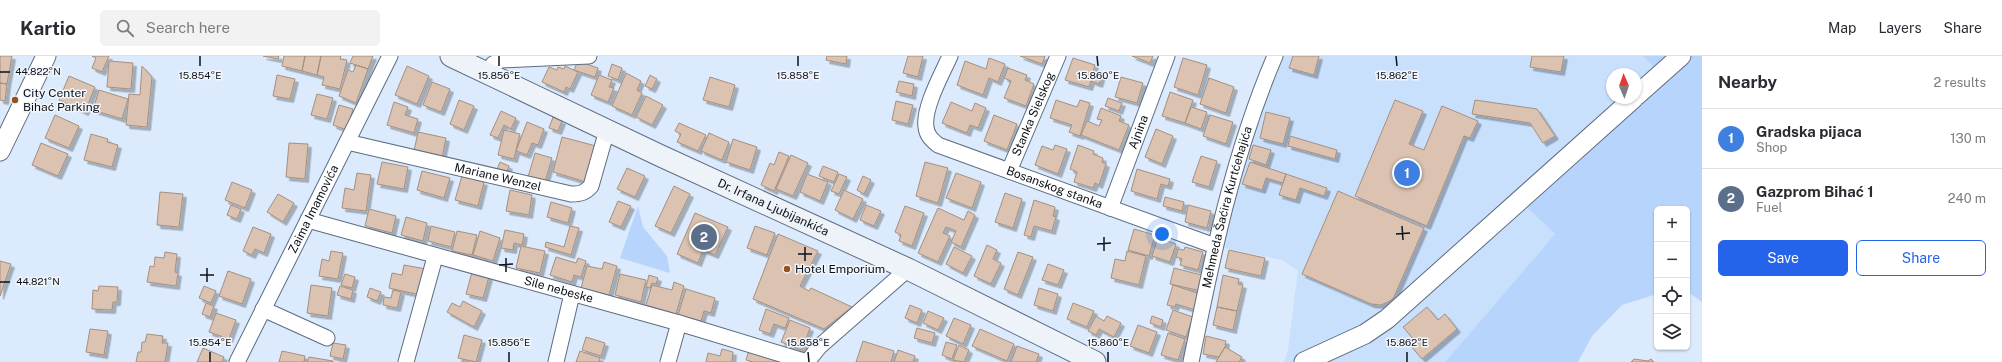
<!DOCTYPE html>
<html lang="en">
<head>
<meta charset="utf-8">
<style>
	:root { --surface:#fff; --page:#f2f2f3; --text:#2b2b33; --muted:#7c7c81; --line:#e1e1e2; --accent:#2563eb }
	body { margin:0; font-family:"Public Sans",sans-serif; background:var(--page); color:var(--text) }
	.controls { position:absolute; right:12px; bottom:12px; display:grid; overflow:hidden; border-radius:6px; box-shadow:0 1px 3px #0004 }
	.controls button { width:36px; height:36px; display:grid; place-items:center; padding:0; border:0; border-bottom:1px solid var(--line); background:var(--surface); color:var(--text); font:20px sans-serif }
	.compass { position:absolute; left:1606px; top:12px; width:36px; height:36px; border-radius:50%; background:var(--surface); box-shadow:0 1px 3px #0004; rotate:358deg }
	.you { position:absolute; left:1162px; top:178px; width:14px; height:14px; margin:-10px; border:3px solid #fff; border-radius:50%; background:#1a73e8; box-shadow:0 0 0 6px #1a73e833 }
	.badge { display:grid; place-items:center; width:26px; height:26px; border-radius:50%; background:var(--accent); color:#fff; font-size:13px; font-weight:700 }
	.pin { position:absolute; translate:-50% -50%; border:2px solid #fff; box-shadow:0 1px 4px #0006 }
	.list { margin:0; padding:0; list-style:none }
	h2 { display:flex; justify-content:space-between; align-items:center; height:52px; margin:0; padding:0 16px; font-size:17px }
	h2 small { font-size:13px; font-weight:400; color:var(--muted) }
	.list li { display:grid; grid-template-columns:26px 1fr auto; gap:12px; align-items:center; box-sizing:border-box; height:60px; padding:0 16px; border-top:1px solid var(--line) }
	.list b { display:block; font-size:15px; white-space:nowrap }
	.list p { margin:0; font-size:13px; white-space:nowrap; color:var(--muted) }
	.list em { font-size:13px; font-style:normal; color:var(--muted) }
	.actions { display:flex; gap:8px; padding:12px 16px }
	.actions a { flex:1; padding:9px 0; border:1px solid var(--accent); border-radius:6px; text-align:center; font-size:14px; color:var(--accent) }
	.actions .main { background:var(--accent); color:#fff }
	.icon { flex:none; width:22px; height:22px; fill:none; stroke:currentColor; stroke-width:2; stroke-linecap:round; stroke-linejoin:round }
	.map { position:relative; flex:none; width:1702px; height:306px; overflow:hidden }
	header { display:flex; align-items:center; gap:24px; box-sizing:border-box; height:56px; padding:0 20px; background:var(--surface); border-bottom:1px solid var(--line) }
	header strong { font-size:19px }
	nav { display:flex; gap:22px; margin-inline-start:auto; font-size:14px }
	.search { width:280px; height:36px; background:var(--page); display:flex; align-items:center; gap:10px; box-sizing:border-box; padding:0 14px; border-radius:6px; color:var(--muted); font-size:15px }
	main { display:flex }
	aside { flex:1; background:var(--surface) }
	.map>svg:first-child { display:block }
</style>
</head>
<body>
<header>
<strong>Kartio</strong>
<div class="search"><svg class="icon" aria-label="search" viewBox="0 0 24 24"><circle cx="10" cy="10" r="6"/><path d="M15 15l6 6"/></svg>Search here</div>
<nav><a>Map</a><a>Layers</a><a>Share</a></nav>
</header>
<main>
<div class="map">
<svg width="1702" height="306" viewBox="0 0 1702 306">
	<defs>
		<filter id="shadow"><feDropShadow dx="3.5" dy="3.5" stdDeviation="0" flood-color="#0004"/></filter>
	</defs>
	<rect width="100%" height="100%" fill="#dbeafc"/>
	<path fill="#c9e0fd" d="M1275 0H1643L1660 19 1636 40V18H1612V42H1634L1520 145 1555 178 1445 306H1284L1288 294 1298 215 1282 204 1215 190Z"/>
	<path fill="#b7d5fc" d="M1643 0H1702V246L1687 235V153H1657V238L1622 249 1592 280 1578 306H1445L1555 178 1520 145 1660 18Z
		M638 150 643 171 667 200 670 217 620 202Z"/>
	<path fill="#dbc2b1" stroke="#a68f7e" filter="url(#shadow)" d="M0 0H12L7 28 0 27Z
		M92 0H109L102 16 92 12 96 2Z
		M263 0H279L278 3Z
		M284 0H305L302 15 282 10Z
		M305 0H321L317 19 302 15Z
		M321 0H341L340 3 347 4 340 33 322 29 324 21 317 19Z
		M353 0H373L368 13 350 7Z
		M827 0H847L846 8 826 4Z
		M908 0H923L918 21 903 17Z
		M1020 0H1045L1042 8Z
		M1132 0H1153L1150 7Z
		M1293 0H1319L1314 19 1289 12Z
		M1532 0H1564L1561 16 1530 11Z
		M989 2 1005 8 998 26 989 22 983 39 957 29 965 5 986 13Z
		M1073 2 1095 9 1093 16 1102 19 1099 28 1091 25 1089 31 1065 24Z
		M1183 2 1207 9 1198 39 1174 31Z
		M109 5 133 7 131 33 107 31Z
		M578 5 598 12 595 21 574 14Z
		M612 8 622 12 618 24 608 20Z
		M356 9 368 13 356 47 339 40 348 14 353 16Z
		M142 10 152 21 147 71 126 69 129 38 140 39Z
		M407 10 429 20 417 48 395 39Z
		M565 10 578 16 570 33 566 31 564 36 542 26 549 11 557 14 558 11 564 13Z
		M1008 12 1027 19 1025 24 1034 28 1026 50 1004 42 1011 25 1004 22Z
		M626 17 641 25 637 34 642 37 632 59 612 50Z
		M277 19 295 23 290 43 273 40Z
		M599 19 612 24 609 31 614 32 608 46 591 39Z
		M650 19 657 23 652 33 645 30Z
		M69 20 95 31 85 56 59 44Z
		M710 21 735 29 729 51 703 44Z
		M1121 21 1143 27 1137 47 1115 41Z
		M1209 22 1234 31 1226 57 1200 48Z
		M899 25 914 28 912 40 896 36Z
		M432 26 450 33 441 56 423 49Z
		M0 27 7 28 5 45 0 44Z
		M99 34 128 43 122 63 93 54Z
		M1170 36 1193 44 1185 67 1162 60Z
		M317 38 333 42 327 63 311 59Z
		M646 40 663 49 652 69 636 61Z
		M1108 42 1122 47 1119 55 1105 50Z
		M459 44 474 50 464 74 450 68Z
		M1056 44 1077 51 1080 44 1090 47 1080 80 1069 76 1072 69 1050 62Z
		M1395 44 1423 55 1409 88 1424 94 1442 50 1478 65 1470 82 1464 80 1427 170 1355 140Z
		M1475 44 1537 53 1555 80 1543 87 1530 67 1472 58Z
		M896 45 913 49 908 68 892 64Z
		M394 46 408 51 405 59 418 63 414 77 387 69Z
		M951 46 972 55 975 47 986 52 978 72 970 69 967 77 942 67Z
		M339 49 353 53 347 74 333 69Z
		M1191 51 1207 56 1201 73 1185 67Z
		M1101 52 1121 60 1119 65 1129 69 1119 94 1081 79 1087 65 1099 70 1102 64 1097 63Z
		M501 55 516 62 511 73 504 69 498 82 490 79Z
		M1266 56 1290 62 1283 88 1260 82Z
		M55 59 79 70 69 92 45 82Z
		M994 59 1017 68 1007 94 984 85Z
		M1210 59 1233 66 1226 88 1203 80Z
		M553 61 562 65 558 75 549 72Z
		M527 66 544 73 538 89 532 87 527 99 516 95Z
		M679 67 706 79 698 95 677 86 681 78 675 75Z
		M1156 73 1173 80 1162 108 1145 101Z
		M504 74 520 78 514 103 498 99Z
		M418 76 446 82 442 102 414 95Z
		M709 77 729 86 722 104 701 95Z
		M91 78 108 83 107 86 118 89 112 111 84 104Z
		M1290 80 1337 94 1335 103 1288 90Z
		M562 81 596 90 586 126 553 116Z
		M733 83 757 91 750 114 726 106Z
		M41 87 68 98 58 120 32 109Z
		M289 87 308 88 305 123 286 121Z
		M1055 89 1067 93 1058 118 1035 109 1042 90 1053 94Z
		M1078 89 1094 95 1093 98 1103 102 1102 106 1106 108 1099 129 1095 127 1093 132 1074 126 1077 116 1070 113Z
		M1253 89 1271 94 1266 109 1249 103Z
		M779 96 789 100 774 135 761 129 770 107 774 109Z
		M535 97 552 102 545 126 528 121Z
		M791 99 808 107 793 140 776 133Z
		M1201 100 1217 105 1209 131 1192 126Z
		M382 106 408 111 404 133 377 128Z
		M500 106 509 110 505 120 496 116Z
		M925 106 948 112 938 147 916 140Z
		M1250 106 1286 118 1283 127 1266 122 1262 134 1242 128Z
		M823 110 838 116 834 126 819 120Z
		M627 112 645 120 635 141 617 133Z
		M1137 113 1170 123 1168 130 1161 128 1157 143 1131 135Z
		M422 115 450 122 444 142 417 134Z
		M357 117 371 119 366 155 342 152 345 132 354 134Z
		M956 117 981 126 972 152 946 142Z
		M807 118 828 126 820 145 800 136Z
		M839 118 847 121 839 138 831 135Z
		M1286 118 1327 132 1324 140 1300 132 1296 144 1279 139Z
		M462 120 484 126 478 150 455 144Z
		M863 120 871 124 864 138 857 134Z
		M232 126 252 134 245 152 225 144Z
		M674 130 690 138 671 177 655 170Z
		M510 134 532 139 529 159 506 155Z
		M844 134 863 143 853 163 835 154Z
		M1338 135 1424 172 1394 241 1390 245 1381 249 1371 248 1302 218Z
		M160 136 183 138 179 171 157 169Z
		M1005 137 1022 143 1013 172 995 166Z
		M278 138 294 147 283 166 267 156Z
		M1165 141 1184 146 1182 155 1163 150Z
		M1034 144 1055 151 1053 160 1056 161 1052 175 1034 170 1031 181 1024 179Z
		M618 145 631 150 621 171 609 166Z
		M551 146 572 152 568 167 547 161Z
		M231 149 241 153 237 163 227 159Z
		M866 149 881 155 874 170 860 164Z
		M1188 149 1211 155 1207 172 1185 166Z
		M905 150 924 157 912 190 899 185 901 179 895 176Z
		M938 152 964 164 968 155 975 159 961 191 951 186 956 175 946 171 943 177 950 180 938 206 918 197Z
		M369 153 396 160 392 177 365 170Z
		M695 157 728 171 715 199 703 194 698 207 677 198Z
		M406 161 427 167 423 185 401 179Z
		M431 170 455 176 451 191 428 185Z
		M570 170 579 172 571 199 545 191 546 186 564 191Z
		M755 170 775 177 767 199 747 192Z
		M253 171 271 178 264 197 255 193 252 199 243 195Z
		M1134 173 1155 179 1149 200 1128 194Z
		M505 174 524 178 522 189 514 187 513 194 501 192Z
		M457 175 477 179 472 199 452 195Z
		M480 175 500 182 493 205 473 199Z
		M778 178 818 195 800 230 809 235 811 232 852 251 824 273 753 243Z
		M1158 182 1176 188 1170 206 1152 200Z
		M987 189 997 194 993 203 1001 207 991 228 974 220Z
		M521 190 545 195 540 217 516 212Z
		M954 191 972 200 963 217 946 208Z
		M1185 191 1203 196 1198 214 1180 209 1182 203 1176 201 1178 193 1184 194Z
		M1229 194 1265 202 1261 220 1225 212Z
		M331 195 343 197 338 223 319 220 322 203 329 205Z
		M1127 195 1146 200 1139 229 1111 222 1115 203 1125 205Z
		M165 196 177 198 175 216 178 217 176 230 147 226 150 210 154 211 155 201 164 202Z
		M1018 196 1033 201 1018 239 1004 233Z
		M556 201 576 207 578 202 586 205 581 221 574 219 572 226 550 219Z
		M0 205 11 208 0 240Z
		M604 206 617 210 609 239 581 232 587 210 602 213Z
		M1048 208 1064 214 1058 229 1042 224Z
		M404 209 426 213 420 239 389 232 392 217 402 219Z
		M1174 212 1205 220 1201 235 1170 228Z
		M228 215 251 223 242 248 219 240Z
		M472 216 489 221 483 242 466 238Z
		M345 218 355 221 352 232 341 229Z
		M620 218 646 224 641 246 615 239Z
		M649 219 658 222 656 228 652 227 650 232 646 231Z
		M1223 219 1239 223 1238 228 1243 229 1237 255 1217 251Z
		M674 226 684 230 676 258 646 249 652 229 672 234Z
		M311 229 332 232 328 260 307 257Z
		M1173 229 1200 238 1195 254 1176 248 1175 251 1167 249Z
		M99 230 118 231 117 246H113L112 254 92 253 93 234 98 235Z
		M204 230 216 235 211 247 199 242Z
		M340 230 353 234 351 243 337 239Z
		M370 232 381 236 377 245 367 241Z
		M1039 232 1058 238 1053 255 1034 249Z
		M686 233 715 242 711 257 704 255 701 265 678 259Z
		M393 234 401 236 397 252 383 249 384 241 391 242Z
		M463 245 482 255 474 271 447 256 452 247 460 251Z
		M206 247 214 250 210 261 202 258Z
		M1073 247 1094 255 1087 271 1067 263Z
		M910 249 922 254 917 267 905 262Z
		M1217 251 1237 255 1233 274 1213 269Z
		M1427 251 1438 264 1445 258 1457 273 1422 303 1410 289 1415 285 1403 271Z
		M766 253 789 262 785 272 774 268 770 278 759 274Z
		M1173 254 1193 261 1186 281 1166 274Z
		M928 255 944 262 938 274 923 267Z
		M216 257 236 264 229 283 209 276Z
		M1096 260 1104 265 1107 260 1121 267 1114 281 1099 273 1096 279 1088 275Z
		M1152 260 1163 264 1161 271 1150 267Z
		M954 262 971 269 963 288 946 280Z
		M790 264 810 272 802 294 781 286Z
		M1138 269 1157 276 1149 297 1130 290Z
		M917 272 935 277 932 287 914 282Z
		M90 273 108 275 104 299 86 296Z
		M980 273 1014 288 1007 305 972 290Z
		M1168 277 1185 283 1178 304 1161 299Z
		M147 278 163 280 162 287H168L165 306H136L138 296H141L142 286H145Z
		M464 279 482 284 476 306 458 302Z
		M1206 280 1226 285 1225 291 1219 301 1203 298Z
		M586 281 605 287 601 300 582 294Z
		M863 285 894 295 891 306H856Z
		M946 286 957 289 952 303 942 299Z
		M333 287 346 289 343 303 330 300Z
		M959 289 969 294 964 306 953 304Z
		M1017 290 1039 298 1036 306H1011Z
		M1225 291 1242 301 1239 306H1216Z
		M203 292 224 301 222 306H197Z
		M722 293 733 296 732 306H706L708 297 720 300Z
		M749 294 792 306H753L746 304Z
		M898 294 915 300 913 306H894Z
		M282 295 305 300 304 306H279Z
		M580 295 600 302 599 306H576Z
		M309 301 333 305V306H307Z
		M1634 303 1648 305 1651 303 1654 306H1631Z"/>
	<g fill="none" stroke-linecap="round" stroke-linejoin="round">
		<g stroke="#5d6c80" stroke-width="17">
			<g id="minor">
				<path id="s1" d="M950 0C942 18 923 52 926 71 927 80 932 84 938 89L1215 190"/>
				<path d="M488 18 493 8 501 4 589 0"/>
				<path id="s2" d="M347 86 571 138C580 138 585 137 591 130L607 74"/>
				<path id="s3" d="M1009 115 1058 0"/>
				<path id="s4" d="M1110 152 1167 0"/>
				<path id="s5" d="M308 164 679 267 807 306"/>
				<path d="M263 253 327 282"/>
				<path id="s6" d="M237 306 390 0"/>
				<path d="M406 306 435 201"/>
				<path d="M556 306 572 238"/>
				<path d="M668 306 679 267"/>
				<path d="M807 306 820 290 908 213"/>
				<path id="s7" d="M1191 306C1212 202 1233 98 1275 0"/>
			</g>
		</g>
		<g stroke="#5d6c80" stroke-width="21">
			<path id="tertiary" d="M1636 40 1681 0
				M0 95 46 0
				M1304 306 1365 278 1387 263 1634 42"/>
		</g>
		<g stroke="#5d6c80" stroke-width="23">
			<g id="secondary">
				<path id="s8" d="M451 0 661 100 908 213 1095 306"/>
			</g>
		</g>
		<use href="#minor" stroke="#fff" stroke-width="15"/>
		<use href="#tertiary" stroke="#fff" stroke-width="19"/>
		<use href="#secondary" stroke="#eef3f9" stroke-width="21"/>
	</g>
	<path fill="none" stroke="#0c121a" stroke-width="1.5" d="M200 0V10M499 0V10M798 0V10M1097 0 1098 10M1396 0 1397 10M0 16H10M1402 170 1403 184M1396 178 1410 177M1104 181V195M1097 188 1111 187M805 191V205M798 198H812M506 202V216M499 209 513 208M207 212V226M200 219H214M0 226H10M210 296V306M509 296V306M808 296 809 306M1108 296V306M1407 296V306"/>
	<g fill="#93531b" stroke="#f2f6fb" stroke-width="1.5">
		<circle cx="15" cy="44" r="4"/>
		<circle cx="787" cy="213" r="4"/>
	</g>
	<g text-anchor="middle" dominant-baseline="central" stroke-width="3" stroke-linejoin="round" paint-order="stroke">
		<g font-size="12" fill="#0c121a" stroke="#f2f6fb" text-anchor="start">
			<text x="23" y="37">City Center<tspan x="23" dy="14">Bihać Parking</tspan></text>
			<text x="795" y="213">Hotel Emporium</text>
		</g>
		<g font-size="12" fill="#0c121a" stroke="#f2f6fb">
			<text stroke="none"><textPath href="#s3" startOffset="62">Stanka Sielskog</textPath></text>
			<text stroke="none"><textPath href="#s4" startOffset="81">Ajnina</textPath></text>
			<text stroke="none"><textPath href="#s2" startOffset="155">Mariane Wenzel</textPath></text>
			<text stroke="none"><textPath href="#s1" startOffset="222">Bosanskog stanka</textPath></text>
			<text stroke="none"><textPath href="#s8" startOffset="356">Dr. Irfana Ljubijankića</textPath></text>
			<text stroke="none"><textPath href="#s7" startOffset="159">Mehmeda Šaćira Kurtćehajića</textPath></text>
			<text stroke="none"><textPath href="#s6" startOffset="171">Zaima Imamovića</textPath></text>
			<text stroke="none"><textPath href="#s5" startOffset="260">Sile nebeske</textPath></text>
		</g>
	</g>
	<g font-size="10" text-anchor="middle" fill="#0c121a" stroke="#f2f6fb" stroke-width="3" stroke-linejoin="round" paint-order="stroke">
		<text x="38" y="19">44.822°N</text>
		<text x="200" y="23">15.854°E</text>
		<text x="499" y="23">15.856°E</text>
		<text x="798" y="23">15.858°E</text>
		<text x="1098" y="23">15.860°E</text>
		<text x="1397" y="23">15.862°E</text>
		<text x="38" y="229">44.821°N</text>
		<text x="210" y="290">15.854°E</text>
		<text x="509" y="290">15.856°E</text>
		<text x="808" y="290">15.858°E</text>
		<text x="1108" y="290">15.860°E</text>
		<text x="1407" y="290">15.862°E</text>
	</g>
</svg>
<div class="controls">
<button>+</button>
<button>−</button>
<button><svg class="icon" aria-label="locate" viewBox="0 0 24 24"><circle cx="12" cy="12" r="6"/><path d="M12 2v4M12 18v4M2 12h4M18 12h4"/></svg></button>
<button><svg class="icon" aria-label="layers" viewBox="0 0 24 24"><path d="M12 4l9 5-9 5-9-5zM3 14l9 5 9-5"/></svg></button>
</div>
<svg class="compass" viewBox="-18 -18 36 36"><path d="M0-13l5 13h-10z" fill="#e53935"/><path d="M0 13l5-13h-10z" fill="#7c7c81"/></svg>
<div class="you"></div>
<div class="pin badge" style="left:1407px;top:117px;background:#3f7fe0">1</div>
<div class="pin badge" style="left:704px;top:181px;background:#5c6f8a">2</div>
</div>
<aside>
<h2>Nearby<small>2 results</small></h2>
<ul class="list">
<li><span class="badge" style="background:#3f7fe0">1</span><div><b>Gradska pijaca</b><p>Shop</p></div><em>130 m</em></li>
<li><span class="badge" style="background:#5c6f8a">2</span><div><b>Gazprom Bihać 1</b><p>Fuel</p></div><em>240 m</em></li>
</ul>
<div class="actions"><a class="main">Save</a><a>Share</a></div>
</aside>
</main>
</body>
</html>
